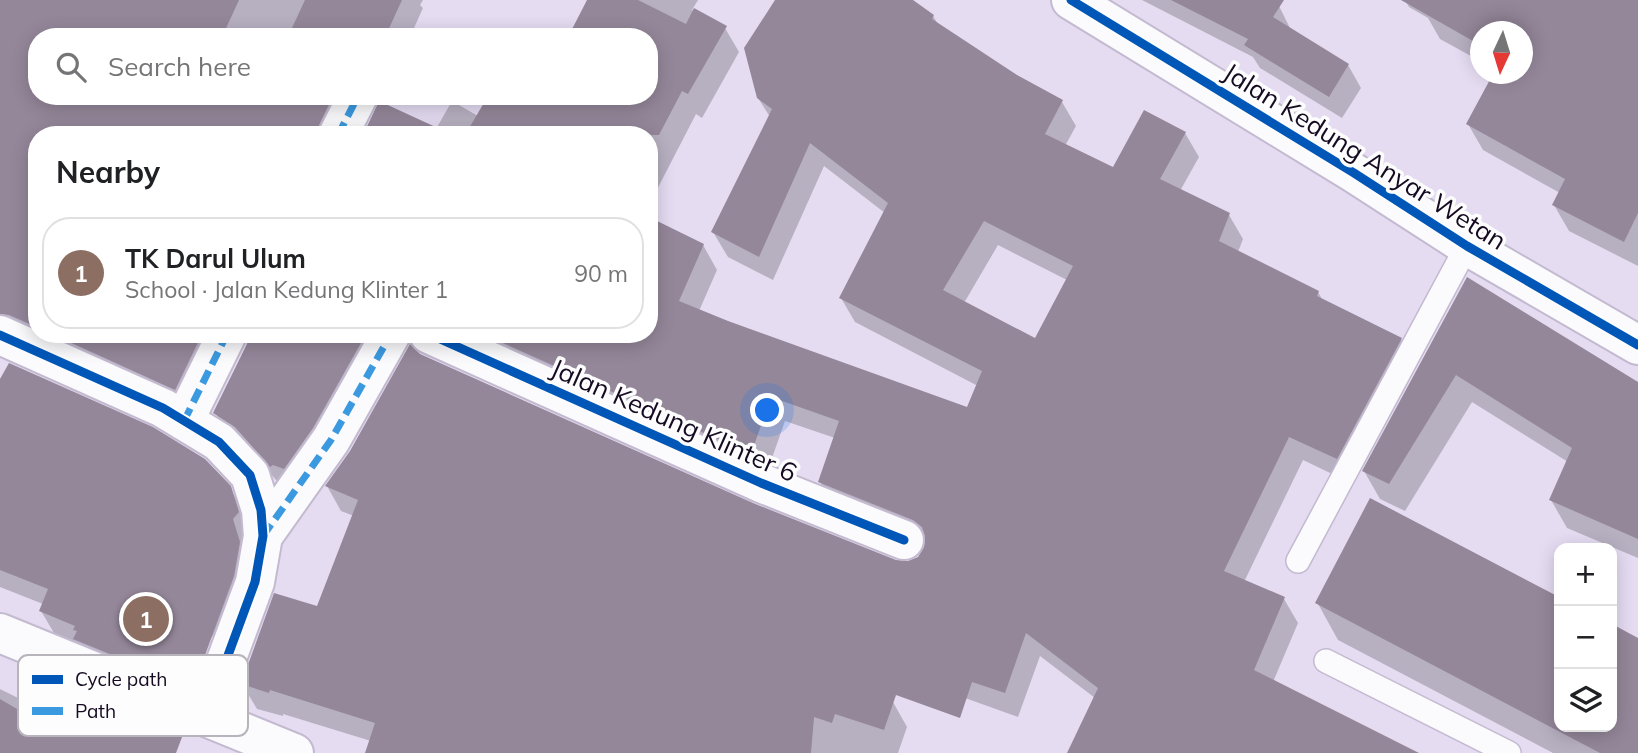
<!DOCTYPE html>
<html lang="en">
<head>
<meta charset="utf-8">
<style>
	:root { --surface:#fff; --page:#f2f2f2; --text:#202124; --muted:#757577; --line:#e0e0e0; --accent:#5e546b }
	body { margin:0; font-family:Mulish,sans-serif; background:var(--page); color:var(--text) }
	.controls { position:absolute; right:21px; bottom:21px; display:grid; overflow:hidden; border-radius:14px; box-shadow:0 4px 18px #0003 }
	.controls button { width:63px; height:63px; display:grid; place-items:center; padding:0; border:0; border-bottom:2px solid var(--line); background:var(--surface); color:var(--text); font:35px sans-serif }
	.compass { position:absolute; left:1470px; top:21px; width:63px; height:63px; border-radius:50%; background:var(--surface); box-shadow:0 4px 18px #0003; rotate:184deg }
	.you { position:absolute; left:768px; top:411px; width:24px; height:24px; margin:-18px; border:5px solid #fff; border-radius:50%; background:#1a73e8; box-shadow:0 0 0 10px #1a73e833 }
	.badge { display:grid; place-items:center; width:46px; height:46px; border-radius:50%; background:var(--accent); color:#fff; font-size:23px; font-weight:700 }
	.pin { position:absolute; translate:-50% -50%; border:4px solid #fff; box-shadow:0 2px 7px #0006 }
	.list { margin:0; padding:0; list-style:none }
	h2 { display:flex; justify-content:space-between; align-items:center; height:91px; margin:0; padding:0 28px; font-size:30px }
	h2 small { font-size:23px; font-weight:400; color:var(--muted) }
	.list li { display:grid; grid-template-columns:46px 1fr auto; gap:21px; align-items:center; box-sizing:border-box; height:112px; margin:0 14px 14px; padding:0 14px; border:2px solid var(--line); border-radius:28px }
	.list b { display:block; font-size:26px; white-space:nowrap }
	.list p { margin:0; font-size:23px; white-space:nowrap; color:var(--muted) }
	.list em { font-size:23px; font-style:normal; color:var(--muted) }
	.icon { flex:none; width:38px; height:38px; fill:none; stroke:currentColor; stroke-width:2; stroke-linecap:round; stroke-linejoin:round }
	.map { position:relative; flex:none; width:1638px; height:753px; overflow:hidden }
	.search { position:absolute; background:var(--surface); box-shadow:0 4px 18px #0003; left:28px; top:28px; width:630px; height:77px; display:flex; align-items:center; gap:18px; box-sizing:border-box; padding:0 24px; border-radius:28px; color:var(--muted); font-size:26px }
	.panel { position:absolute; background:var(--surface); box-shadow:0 4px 18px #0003; left:28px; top:126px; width:630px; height:217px; border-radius:28px }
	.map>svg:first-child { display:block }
</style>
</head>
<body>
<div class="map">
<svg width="1638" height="753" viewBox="0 0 1638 753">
	<rect width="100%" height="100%" fill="#e5dcf2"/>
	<path fill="#0003" fill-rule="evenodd" d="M0 0H423L420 5 423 8 410 37H37V96H383L380 103 436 129 452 101 478 116 649 96V37L589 0H698L692 10 725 28 739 52 702 118 696 114 649 205V135H364L381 100 372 98 340 135H37V334H649L703 245 717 270 699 311 968 409 978 386 855 322 841 298 885 213 824 166 773 280 728 257 713 232 770 117 758 98 777 0H909L933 16 938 24 1016 77 1062 102 1076 126 1065 146 1114 169 1185 133 1199 157 1180 191 1229 215 1243 239 1238 252 1318 292 1323 301 1401 339 1415 364 1351 483 1303 460 1244 582 1284 599 1298 623 1273 682 1415 753H1069L1095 698 1040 656 1018 717 820 646 893 702 907 727 898 753H367L371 741 283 714V716L257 709 242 684 318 608 354 516 341 511 327 486 419 355 751 505 895 562 908 563 919 558 927 543 834 507 820 482 835 438 785 421 765 478 417 339 405 336 285 490 251 452 229 437 215 412 250 338 240 336 189 413 0 332ZM998 245 1067 280 1036 340 964 303Z
		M1142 0H1266L1279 6 1291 30 1348 65 1361 88 1342 118 1260 68 1253 57Z
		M1405 0H1638V266L1569 231 1554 205 1560 193 1483 150 1468 124 1495 74H1522V32H1480V61L1440 39 1428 18 1409 7Z
		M1468 279 1638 388V558L1567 528 1551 500 1568 462 1472 402 1405 511 1380 499 1364 471Z
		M0 383 229 487 243 511 251 535 229 645 212 636 177 698 88 662 77 644 54 633 41 611 43 604 0 587Z
		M1371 500 1559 599V727H1612V626L1638 640V753H1553L1338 640 1317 602Z
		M0 689 36 707 146 753H0Z"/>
	<path fill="#94879a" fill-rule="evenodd" d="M0 0H239L222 37H37V96H333L319 125 316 135H37V327L9 315 0 314Z
		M305 0H402L385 37H311L292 28Z
		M587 0H638L686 24 694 8 727 26 688 94 682 91 659 135H465L488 96H649V37H568Z
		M775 0H913L934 15 932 19 1017 75 1063 100 1045 134 1113 167 1144 110 1186 132 1160 179 1230 213 1219 241 1319 291 1317 296 1402 338 1337 459 1289 437 1224 571 1285 597 1254 670 1419 753H1067L1098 688 1026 633 1005 693 972 682 960 718 896 695 884 730 835 714 832 723 814 717 811 753H365L375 723 270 690 269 693 241 684 274 593 317 606 358 500 325 486 350 451 410 344 420 354 753 503 896 560 908 561 918 557 924 547 925 536 922 527 913 520 818 482 839 421 771 397 751 454 483 334H649V217L704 244 679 301 728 321 967 407 982 371 839 298 888 203 810 143 759 257 711 232 772 109 757 98 744 48ZM984 221 1073 266 1035 338 943 290Z
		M1171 0H1284L1273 17 1349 64 1329 97 1244 45 1248 39Z
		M1401 0H1638V213L1624 242 1552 205 1565 179 1466 124 1493 74H1522V32H1480V45Z
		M379 101 453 135H363Z
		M1467 277 1638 382V539L1549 500 1572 448 1456 375 1389 484 1362 471Z
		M52 334H202L175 390Z
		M249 334H366L313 428 284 469 273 465 270 467 235 427 213 413 247 344Z
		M9 363 153 427 205 459 231 486 239 512 233 519 240 542 234 576 193 688 73 639 77 631 73 630 75 626 39 611 48 589 0 570V379Z
		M1370 498 1559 597V727H1612V624L1638 638V753H1600L1315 603Z
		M51 677 184 732 176 753H0V699L29 716Z"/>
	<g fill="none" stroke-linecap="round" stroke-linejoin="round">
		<g stroke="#c3bad0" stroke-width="26">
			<path id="service" d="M1298 561 1467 246
				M1326 661 1509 753"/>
		</g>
		<g stroke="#c3bad0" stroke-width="42">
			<path id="minor" d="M1071 0 1354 173 1467 246 1638 345
				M338 135 358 96
				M429 334 761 483 904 540
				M0 335 163 408 219 442 250 475 261 510 263 536 255 582 206 715
				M184 421 227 334
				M263 536 331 440 391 334
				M0 633 294 753"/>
		</g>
		<use href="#service" stroke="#fbfafd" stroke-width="23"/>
		<use href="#minor" stroke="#fbfafd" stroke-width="38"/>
		<path stroke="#3b99e0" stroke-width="7" stroke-dasharray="14 7" stroke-linecap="butt" d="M338 135 358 96
			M184 421 227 334
			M263 536 331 440 391 334"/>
		<g stroke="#fdfdfd" stroke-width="13">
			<path id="cycleway" d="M1071 0 1354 173 1467 246 1638 345
				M429 334 761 483 904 540
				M0 335 163 408 219 442 250 475 261 510 263 536 255 582 206 715"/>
		</g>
		<use href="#cycleway" stroke="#0057b8" stroke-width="9"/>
	</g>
	<g text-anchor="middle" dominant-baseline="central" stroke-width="7" stroke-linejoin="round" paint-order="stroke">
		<g font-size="26" fill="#160a22" stroke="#fdfdfd">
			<text transform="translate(1365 156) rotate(32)">Jalan Kedung Anyar Wetan</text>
			<text transform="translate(674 420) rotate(24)">Jalan Kedung Klinter 6</text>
		</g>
	</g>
	<rect x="18" y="655" width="230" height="81" rx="10" fill="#fdfdfd" stroke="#b8b4bb" stroke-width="2"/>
	<rect x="32" y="675" width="31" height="9" fill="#0057b8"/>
	<rect x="32" y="707" width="31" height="8" fill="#3b99e0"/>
	<g font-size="19" fill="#160a22">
		<text x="75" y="686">Cycle path</text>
		<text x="75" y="718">Path</text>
	</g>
</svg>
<div class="controls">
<button>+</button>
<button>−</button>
<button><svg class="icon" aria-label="layers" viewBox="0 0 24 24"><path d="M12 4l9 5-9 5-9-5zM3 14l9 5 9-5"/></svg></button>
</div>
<svg class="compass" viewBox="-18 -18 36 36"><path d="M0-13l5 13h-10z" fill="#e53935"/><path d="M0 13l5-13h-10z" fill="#757577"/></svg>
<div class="you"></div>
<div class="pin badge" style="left:146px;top:619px;background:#8d6e63">1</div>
<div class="search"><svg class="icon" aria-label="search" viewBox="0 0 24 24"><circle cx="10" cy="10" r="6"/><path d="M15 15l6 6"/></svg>Search here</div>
<section class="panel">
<h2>Nearby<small></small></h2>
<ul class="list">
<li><span class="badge" style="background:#8d6e63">1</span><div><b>TK Darul Ulum</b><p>School · Jalan Kedung Klinter 1</p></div><em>90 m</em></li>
</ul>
</section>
</div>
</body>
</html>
